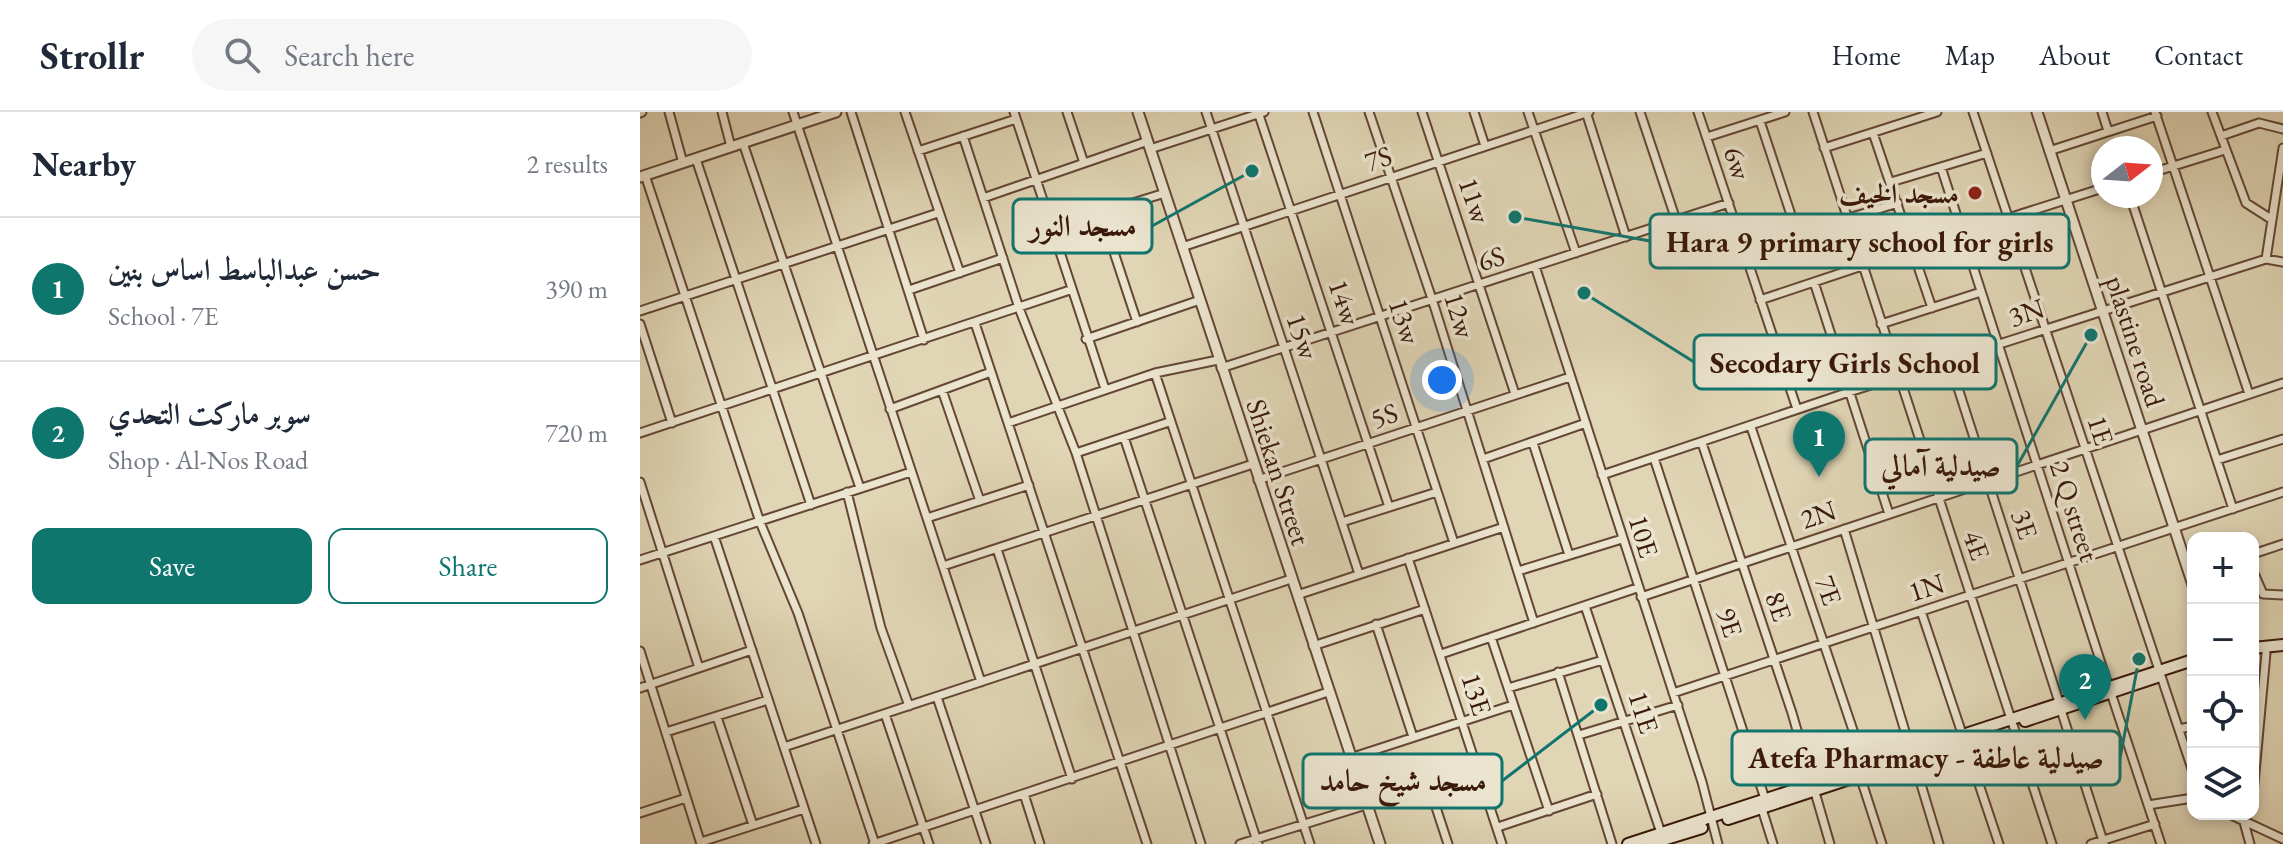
<!DOCTYPE html>
<html lang="en">
<head>
<meta charset="utf-8">
<style>
	:root { --surface:#fff; --page:#f6f6f7; --text:#1f2937; --muted:#747a83; --line:#e0e1e3; --accent:#0f766e }
	body { margin:0; font-family:"EB Garamond",Amiri,serif; background:var(--page); color:var(--text) }
	.controls { position:absolute; right:24px; bottom:24px; display:grid; overflow:hidden; border-radius:16px; box-shadow:0 4px 12px #0003 }
	.controls button { width:72px; height:72px; display:grid; place-items:center; padding:0; border:0; border-bottom:2px solid var(--line); background:var(--surface); color:var(--text); font:40px sans-serif }
	.compass { position:absolute; left:1451px; top:24px; width:72px; height:72px; border-radius:50%; background:var(--surface); box-shadow:0 4px 12px #0003; rotate:73deg }
	.you { position:absolute; left:802px; top:268px; width:28px; height:28px; margin:-20px; border:6px solid #fff; border-radius:50%; background:#1a73e8; box-shadow:0 0 0 12px #1a73e833 }
	.badge { display:grid; place-items:center; width:52px; height:52px; border-radius:50%; background:var(--accent); color:#fff; font-size:26px; font-weight:700 }
	.pin { position:absolute; translate:-50% -66px; filter:drop-shadow(0 2px 4px #0008) }
	.pin::after { content:''; position:absolute; top:42px; width:28px; height:24px; background:inherit; clip-path:polygon(0 0,100% 0,50% 100%) }
	.list { margin:0; padding:0; list-style:none }
	h2 { display:flex; justify-content:space-between; align-items:center; height:104px; margin:0; padding:0 32px; font-size:34px }
	h2 small { font-size:26px; font-weight:400; color:var(--muted) }
	.list li { display:grid; grid-template-columns:52px 1fr auto; gap:24px; align-items:center; box-sizing:border-box; height:144px; padding:0 32px; border-top:2px solid var(--line) }
	.list b { display:block; font-size:30px; white-space:nowrap }
	.list p { margin:0; font-size:26px; white-space:nowrap; color:var(--muted) }
	.list em { font-size:26px; font-style:normal; color:var(--muted) }
	.actions { display:flex; gap:16px; padding:24px 32px }
	.actions a { flex:1; padding:18px 0; border:2px solid var(--accent); border-radius:16px; text-align:center; font-size:28px; color:var(--accent) }
	.actions .main { background:var(--accent); color:#fff }
	.icon { flex:none; width:44px; height:44px; fill:none; stroke:currentColor; stroke-width:2; stroke-linecap:round; stroke-linejoin:round }
	.map { position:relative; flex:none; width:1643px; height:732px; overflow:hidden }
	header { display:flex; align-items:center; gap:48px; box-sizing:border-box; height:112px; padding:0 40px; background:var(--surface); border-bottom:2px solid var(--line) }
	header strong { font-size:38px }
	nav { display:flex; gap:44px; margin-inline-start:auto; font-size:28px }
	.search { width:560px; height:72px; background:var(--page); display:flex; align-items:center; gap:20px; box-sizing:border-box; padding:0 28px; border-radius:44px; color:var(--muted); font-size:30px }
	main { display:flex }
	aside { flex:1; background:var(--surface) }
	.map>svg:first-child { display:block }
</style>
</head>
<body>
<header>
<strong>Strollr</strong>
<div class="search"><svg class="icon" aria-label="search" viewBox="0 0 24 24"><circle cx="10" cy="10" r="6"/><path d="M15 15l6 6"/></svg>Search here</div>
<nav><a>Home</a><a>Map</a><a>About</a><a>Contact</a></nav>
</header>
<main>
<aside>
<h2>Nearby<small>2 results</small></h2>
<ul class="list">
<li><span class="badge">1</span><div><b>حسن عبدالباسط اساس بنين</b><p>School · 7E</p></div><em>390 m</em></li>
<li><span class="badge">2</span><div><b>سوبر ماركت التحدي</b><p>Shop · Al-Nos Road</p></div><em>720 m</em></li>
</ul>
<div class="actions"><a class="main">Save</a><a>Share</a></div>
</aside>
<div class="map">
<svg width="1643" height="732" viewBox="0 0 1643 732">
	<rect width="100%" height="100%" fill="#e0d5b5"/>
	<filter id="stains"><feTurbulence type="fractalNoise" baseFrequency=".0025" numOctaves="4"/><feColorMatrix values="0 0 0 0 .2 0 0 0 0 .09 0 0 0 0 .02 0 0 0 .5 -.17"/></filter>
	<radialGradient id="worn" r=".72"><stop offset=".6" stop-color="#630" stop-opacity="0"/><stop offset="1" stop-color="#630" stop-opacity=".3"/></radialGradient>
	<g fill="none" stroke-linecap="round" stroke-linejoin="round">
		<g stroke="#644735" stroke-width="11">
			<path id="minor" d="M29 0 43 51
				M82 0 91 35
				M153 0 341 570
				M211 0 284 228
				M265 0 320 161
				M374 0 465 277
				M427 0 444 51
				M566 0 719 462
				M618 0 749 395
				M673 0 814 431
				M729 0 792 187 894 511
				M782 0 875 282
				M834 0 845 34
				M888 0 936 141
				M946 0 986 125
				M1000 0 1036 108
				M1058 0 1157 297
				M1173 0 1371 607
				M1333 0 1519 558
				M1462 0 1468 19
				M1515 0 1609 282
				M1572 0 1606 91 1631 107
				M0 1 2 0
				M1120 9 1157 121
				M1233 21 1292 196
				M323 24 379 196 436 341 561 732
				M1581 24 1619 11 1643 17
				M1067 25 1145 0
				M103 31 220 376
				M1184 36 1297 0
				M510 37 624 0
				M278 39 376 7
				M1409 39 1517 4
				M56 47 171 393
				M1301 55 1468 573
				M1511 61 1585 38
				M5 63 120 410 158 501 235 732
				M1251 70 1347 41
				M1490 84 1593 397
				M343 86 508 29
				M461 101 497 210
				M412 116 525 81
				M1321 121 1463 76
				M542 135 949 0
				M1104 138 1258 91
				M1626 147 1643 36
				M895 154 1062 670 1078 732
				M1174 170 1249 402
				M269 178 363 146
				M1120 188 1222 154
				M0 199 298 101
				M335 211 507 732
				M0 212 32 311
				M1241 212 1341 180
				M446 227 560 188
				M1309 248 1419 590
				M581 256 1089 91
				M515 261 670 732
				M302 278 340 389
				M250 297 351 260
				M368 311 515 261 578 248
				M1111 315 1225 654
				M0 321 430 178
				M484 325 618 732
				M893 331 929 443
				M1062 331 1152 601 1190 732
				M436 341 529 310
				M1014 346 1125 687
				M843 347 946 311
				M1577 348 1643 327
				M962 363 1209 280 1626 147 1643 150
				M618 368 930 265
				M0 370 59 556
				M207 380 241 516 269 594
				M287 406 389 373
				M702 410 797 380
				M1204 417 1299 732
				M74 424 176 732
				M357 437 432 667
				M1613 442 1643 432
				M768 446 862 732
				M0 448 271 360
				M303 454 613 352
				M878 459 982 427
				M1613 459 1623 482 1643 483
				M657 483 864 415
				M1001 485 1643 271
				M945 494 1021 721
				M1281 499 1359 732
				M736 512 773 625
				M851 525 909 699
				M673 534 785 497
				M0 539 61 732
				M801 542 997 476
				M918 560 972 732
				M1521 564 1553 660
				M0 576 112 538
				M868 576 963 548
				M1033 581 1643 380
				M1471 581 1521 732
				M297 585 346 732
				M1421 598 1464 732
				M245 602 289 732
				M77 605 113 713
				M1373 613 1412 732
				M1539 617 1553 614
				M26 620 128 588
				M939 623 1038 593
				M144 635 651 467
				M710 646 873 593
				M1220 664 1242 732
				M789 674 808 732
				M384 682 400 732
				M1613 682 1626 541
				M1508 693 1553 686
				M1122 697 1133 732
				M0 701 46 686
				M1589 702 1643 727
				M1607 702 1604 710 1610 732
				M858 715 957 682
				M61 730 164 697
				M233 732 688 580
				M600 732 839 658
				M1451 732 1515 712"/>
		</g>
		<g stroke="#644735" stroke-width="13">
			<path id="tertiary" d="M498 0 740 732
				M1397 0 1553 473
				M0 65 196 0"/>
		</g>
		<g stroke="#3a180a" stroke-width="14">
			<path id="secondary" d="M1613 536 1643 533
				M1385 609 1517 565
				M1088 707 1328 628
				M988 732 1553 548
				M1010 732 1062 716"/>
		</g>
		<use href="#minor" stroke="#ebe4cf" stroke-width="7"/>
		<use href="#tertiary" stroke="#ebe4cf" stroke-width="9"/>
		<use href="#secondary" stroke="#ebe4cf" stroke-width="10"/>
	</g>
	<circle fill="#8f2418" stroke="#ebe4cf" stroke-width="3" cx="1335" cy="81" r="8"/>
	<g text-anchor="middle" dominant-baseline="central" stroke-width="7" stroke-linejoin="round" paint-order="stroke">
		<g font-size="28" fill="#3a180a" stroke="#ebe4cf">
			<text transform="translate(738 46) rotate(-19)">7S</text>
			<text transform="translate(1098 51) rotate(72)">6w</text>
			<text transform="translate(835 88) rotate(71)">11w</text>
			<text transform="translate(851 146) rotate(-18)">6S</text>
			<text transform="translate(705 190) rotate(71)">14w</text>
			<text transform="translate(1386 200) rotate(-18)">3N</text>
			<text transform="translate(820 203) rotate(73)">12w</text>
			<text transform="translate(765 209) rotate(72)">13w</text>
			<text transform="translate(663 224) rotate(71)">15w</text>
			<text transform="translate(1496 229) rotate(72)">plastine road</text>
			<text transform="translate(744 303) rotate(-19)">5S</text>
			<text transform="translate(1461 318) rotate(72)">1E</text>
			<text transform="translate(639 360) rotate(72)">Shiekan Street</text>
			<text transform="translate(1435 399) rotate(72)">2 Q street</text>
			<text transform="translate(1178 402) rotate(-19)">2N</text>
			<text transform="translate(1385 412) rotate(72)">3E</text>
			<text transform="translate(1004 424) rotate(73)">10E</text>
			<text transform="translate(1337 433) rotate(70)">4E</text>
			<text transform="translate(1286 475) rotate(-18)">1N</text>
			<text transform="translate(1189 478) rotate(71)">7E</text>
			<text transform="translate(1139 494) rotate(71)">8E</text>
			<text transform="translate(1090 510) rotate(72)">9E</text>
			<text transform="translate(837 582) rotate(72)">13E</text>
			<text transform="translate(1004 600) rotate(72)">11E</text>
		</g>
		<g font-size="28" font-weight="bold" fill="#3a180a" stroke="#ebe4cf" text-anchor="end">
			<text x="1319" y="81">مسجد الخيف</text>
		</g>
	</g>
	<path fill="none" stroke="#0f766e" stroke-width="3" d="M612 59L512 114M875 105L1010 129M944 181L1054 250M1451 223L1377 354M1499 547L1480 646M961 593L862 669"/>
	<g fill="#0f766e" stroke="#ebe4cf" stroke-width="3">
		<circle cx="612" cy="59" r="8"/>
		<circle cx="875" cy="105" r="8"/>
		<circle cx="944" cy="181" r="8"/>
		<circle cx="1451" cy="223" r="8"/>
		<circle cx="1499" cy="547" r="8"/>
		<circle cx="961" cy="593" r="8"/>
	</g>
	<g fill="#ebe4cf" stroke="#0f766e" stroke-width="3">
		<rect x="373" y="87" width="139" height="54" rx="8"/>
		<rect x="1010" y="102" width="419" height="54" rx="8"/>
		<rect x="1054" y="223" width="302" height="54" rx="8"/>
		<rect x="1225" y="327" width="152" height="54" rx="8"/>
		<rect x="1092" y="619" width="388" height="54" rx="8"/>
		<rect x="663" y="642" width="199" height="54" rx="8"/>
	</g>
	<g font-size="30" text-anchor="middle" font-weight="bold" fill="#3a180a">
		<text x="443" y="124">مسجد النور</text>
		<text x="1220" y="140">Hara 9 primary school for girls</text>
		<text x="1205" y="261">Secodary Girls School</text>
		<text x="1301" y="364">صيدلية آمالي</text>
		<text x="1286" y="656">Atefa Pharmacy - صيدلية عاطفة</text>
		<text x="763" y="679">مسجد شيخ حامد</text>
	</g>
	<rect width="100%" height="100%" filter="url(#stains)"/>
	<rect width="100%" height="100%" fill="url(#worn)"/>
</svg>
<div class="controls">
<button>+</button>
<button>−</button>
<button><svg class="icon" aria-label="locate" viewBox="0 0 24 24"><circle cx="12" cy="12" r="6"/><path d="M12 2v4M12 18v4M2 12h4M18 12h4"/></svg></button>
<button><svg class="icon" aria-label="layers" viewBox="0 0 24 24"><path d="M12 4l9 5-9 5-9-5zM3 14l9 5 9-5"/></svg></button>
</div>
<svg class="compass" viewBox="-18 -18 36 36"><path d="M0-13l5 13h-10z" fill="#e53935"/><path d="M0 13l5-13h-10z" fill="#747a83"/></svg>
<div class="you"></div>
<div class="pin badge" style="left:1179px;top:365px">1</div>
<div class="pin badge" style="left:1445px;top:608px">2</div>
</div>
</main>
</body>
</html>
